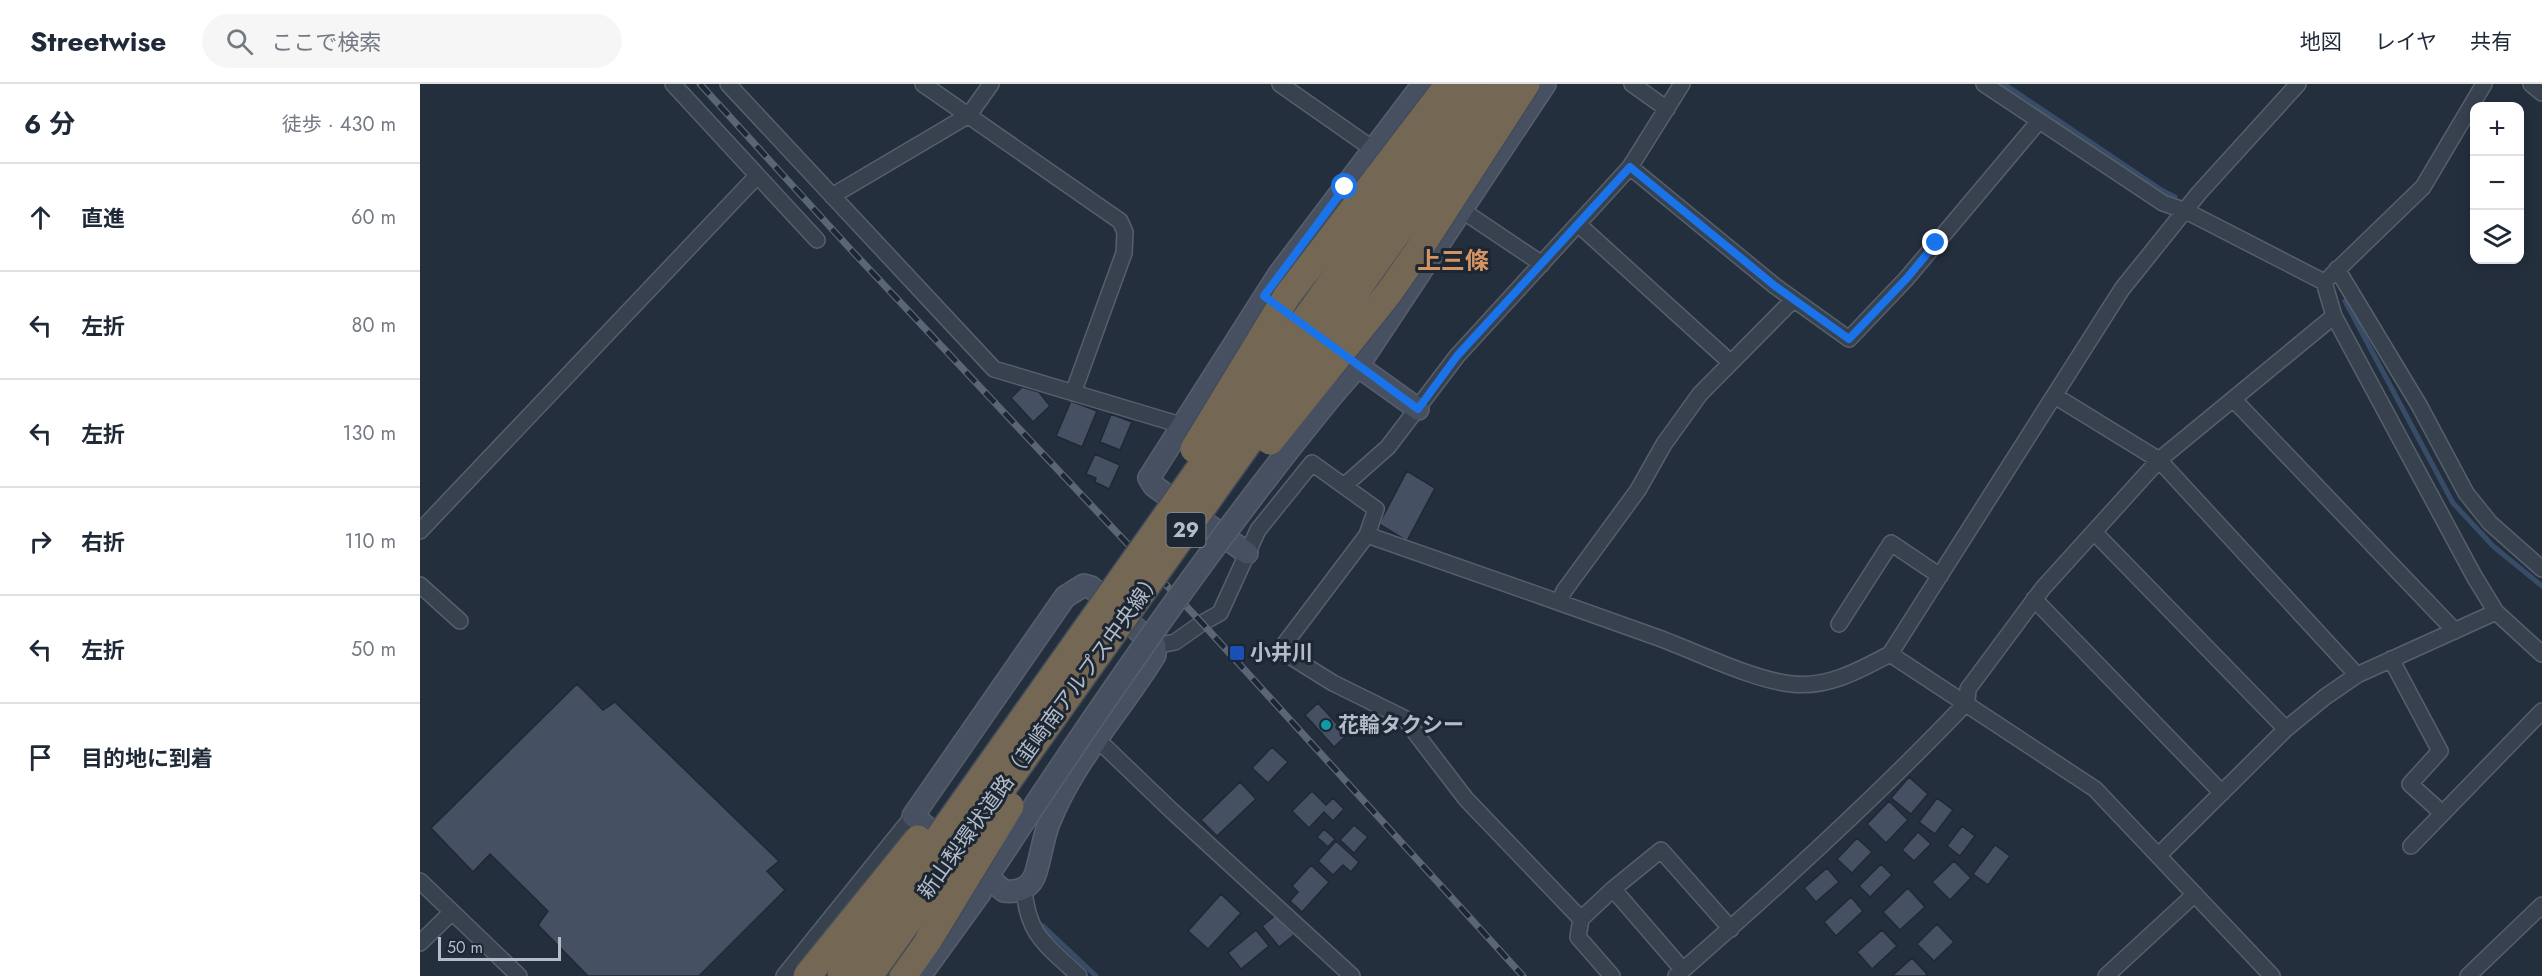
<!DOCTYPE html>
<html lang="ja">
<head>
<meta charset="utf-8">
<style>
	:root { --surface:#fff; --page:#f6f6f7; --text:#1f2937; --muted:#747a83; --line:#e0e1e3 }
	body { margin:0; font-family:Jost,"Noto Sans JP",sans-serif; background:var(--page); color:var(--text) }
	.controls { position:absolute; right:18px; top:18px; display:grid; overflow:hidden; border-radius:12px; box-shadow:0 3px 15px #0003 }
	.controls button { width:54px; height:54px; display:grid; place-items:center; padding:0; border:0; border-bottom:2px solid var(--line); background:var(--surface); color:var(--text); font:30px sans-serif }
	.scale { position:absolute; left:18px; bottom:15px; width:123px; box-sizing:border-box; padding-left:6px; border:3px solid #b4bcc9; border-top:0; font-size:16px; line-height:21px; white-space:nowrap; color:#b4bcc9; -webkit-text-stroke:4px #1d2633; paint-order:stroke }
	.stop { position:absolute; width:18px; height:18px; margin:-14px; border:4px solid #1a73e8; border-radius:50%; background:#fff }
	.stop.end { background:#1a73e8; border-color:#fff; box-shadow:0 2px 6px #0008 }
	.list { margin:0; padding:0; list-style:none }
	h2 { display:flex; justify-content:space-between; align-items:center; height:78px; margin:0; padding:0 24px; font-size:26px }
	h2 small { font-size:20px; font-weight:400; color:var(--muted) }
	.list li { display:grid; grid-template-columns:39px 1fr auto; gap:18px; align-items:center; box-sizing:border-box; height:108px; padding:0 24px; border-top:2px solid var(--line) }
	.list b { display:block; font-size:22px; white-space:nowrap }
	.list em { font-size:20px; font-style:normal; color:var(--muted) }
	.icon { flex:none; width:33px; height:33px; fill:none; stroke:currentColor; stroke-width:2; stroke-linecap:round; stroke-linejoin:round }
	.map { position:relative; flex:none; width:2122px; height:892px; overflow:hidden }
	header { display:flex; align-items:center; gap:36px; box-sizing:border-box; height:84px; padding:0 30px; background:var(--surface); border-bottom:2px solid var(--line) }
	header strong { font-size:28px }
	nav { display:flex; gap:33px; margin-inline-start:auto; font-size:21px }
	.search { width:420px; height:54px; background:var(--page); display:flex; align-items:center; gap:15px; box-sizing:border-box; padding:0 21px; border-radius:33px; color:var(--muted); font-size:22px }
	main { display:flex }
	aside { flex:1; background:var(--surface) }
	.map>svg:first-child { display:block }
</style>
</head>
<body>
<header>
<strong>Streetwise</strong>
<div class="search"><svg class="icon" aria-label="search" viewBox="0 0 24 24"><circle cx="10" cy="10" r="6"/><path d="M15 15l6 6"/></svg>ここで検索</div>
<nav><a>地図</a><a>レイヤ</a><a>共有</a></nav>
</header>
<main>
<aside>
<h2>6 分<small>徒歩 · 430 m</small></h2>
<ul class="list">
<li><svg class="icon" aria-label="ahead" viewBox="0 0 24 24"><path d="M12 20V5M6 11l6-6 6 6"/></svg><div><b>直進</b></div><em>60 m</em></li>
<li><svg class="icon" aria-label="left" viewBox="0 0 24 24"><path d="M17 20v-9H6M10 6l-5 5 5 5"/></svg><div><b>左折</b></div><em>80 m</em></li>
<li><svg class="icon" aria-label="left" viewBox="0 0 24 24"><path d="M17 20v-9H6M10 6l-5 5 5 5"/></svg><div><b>左折</b></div><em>130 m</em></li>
<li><svg class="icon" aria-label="right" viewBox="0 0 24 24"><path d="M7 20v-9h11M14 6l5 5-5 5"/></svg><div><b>右折</b></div><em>110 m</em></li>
<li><svg class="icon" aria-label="left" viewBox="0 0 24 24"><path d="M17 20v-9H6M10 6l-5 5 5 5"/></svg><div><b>左折</b></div><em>50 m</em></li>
<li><svg class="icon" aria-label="arrive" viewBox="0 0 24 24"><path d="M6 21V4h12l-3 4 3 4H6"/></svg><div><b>目的地に到着</b></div></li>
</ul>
</aside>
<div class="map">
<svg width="2122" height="892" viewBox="0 0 2122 892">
	<rect width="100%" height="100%" fill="#242f3e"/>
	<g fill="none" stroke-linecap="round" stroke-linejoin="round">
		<path stroke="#394c67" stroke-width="5" d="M1584 0 1743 107 1755 113
			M1925 217 2033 419 2073 462 2122 502
			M623 842 676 892"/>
	</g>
	<path fill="#455162" stroke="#1f2835" stroke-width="1.5" d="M602 303 619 308 630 322 613 338 591 314Z
		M651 317 677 327 662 363 636 352Z
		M691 330 712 338 700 366 680 358Z
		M675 370 700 381 689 405 675 398 676 394 666 390Z
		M987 387 1015 404 987 457 959 440Z
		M157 600 183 626 195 618 359 777 347 787 365 806 279 892H168L118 841 128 827 70 770 53 788 11 744Z
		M898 619 927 651 914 663 885 631Z
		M852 663 868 678 848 699 832 684Z
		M1489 693 1508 710 1491 730 1471 714Z
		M820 698 836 715 797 752 781 736Z
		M892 707 906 721 913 714 924 725 913 737 904 728 889 744 872 727Z
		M1517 714 1533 726 1515 750 1499 738Z
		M1469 717 1488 736 1466 759 1447 740Z
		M934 741 948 753 934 769 920 756Z
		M1542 742 1555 752 1540 772 1527 762Z
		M904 745 915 755 908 763 897 753Z
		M1498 748 1511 760 1494 777 1482 766Z
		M1437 754 1452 768 1432 789 1417 775Z
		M916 757 939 778 931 788 923 781 913 791 898 777Z
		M1575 761 1590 772 1568 801 1553 790Z
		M1534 777 1551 794 1530 816 1512 798Z
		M1461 780 1472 791 1450 813 1439 802Z
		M891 781 909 798 882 828 870 817 878 808 872 802Z
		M1407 784 1419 798 1396 818 1384 804Z
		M1488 804 1505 823 1480 846 1463 828Z
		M801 810 821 829 788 865 768 847Z
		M1431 813 1443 827 1416 852 1404 838Z
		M857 830 874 851 859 863 842 842Z
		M1517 840 1534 858 1514 877 1497 860Z
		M836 846 849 862 821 885 808 869Z
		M1462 846 1477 862 1452 885 1437 868Z
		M1492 874 1507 890 1505 892H1472Z"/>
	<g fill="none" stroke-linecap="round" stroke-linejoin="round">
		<g stroke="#565f6c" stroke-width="18">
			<path id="street" d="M253 0 397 156
				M308 0 574 285 761 341
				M503 0 700 137 705 148 704 169 653 309
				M860 0 953 65
				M1212 0 1247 25
				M2111 0 2122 9
				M1210 83 1355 202 1429 255 1487 194 1619 37
				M412 112 549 31 571 0
				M1043 127 1122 180
				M1158 140 1310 278
				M1917 185 1999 321 2046 409 2070 439 2122 485
				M1911 192 2003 103 2064 0
				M1914 232 2054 492 2076 528 2122 570
				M1635 312 1739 376 1937 591
				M1814 316 2035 547
				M925 401 968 363 1037 272 1210 83 1262 0
				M0 447 337 92
				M1674 448 1866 645
				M947 451 860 566 913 599 984 634 1046 715 1161 835 1158 853 1192 892
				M0 501 40 537
				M1614 515 1802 709
				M1139 518 1144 507 1218 406 1244 360 1280 310 1373 216
				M1419 540 1471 459 1520 492
				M735 562 755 558 782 539 800 529 838 446 892 379 956 425 947 451C1044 485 1142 519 1239 554 1277 568 1333 596 1372 600 1408 604 1440 586 1470 570L1702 205 1779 109 1878 0
				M1470 570 1675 705 1852 892
				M1971 575 2020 667 1990 700 2022 729
				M676 654 752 727 932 892
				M1991 762 2122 627
				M1739 771 1866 645 1905 613 1937 591 2076 528
				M0 797 99 892
				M604 805C608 853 627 861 659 892
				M1193 805 1263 886
				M1161 835 1193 805 1241 766 1311 845
				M0 859 32 828
				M364 892 493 732
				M1256 892C1357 804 1455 715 1547 618L1548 605 1623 504 1739 376 1914 232 1904 198 1766 127 1743 119 1564 0
				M1686 892 1775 810
				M2048 892 2122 821"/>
		</g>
		<g stroke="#565f6c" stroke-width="24">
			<path id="secondary" d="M928 275 998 325
				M916 307 938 282 1125 0
				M827 469 734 402 729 394 859 190 1003 0
				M664 501 671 503 735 562V571C700 628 654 676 629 739 623 755 621 771 616 788 612 803 600 809 584 807L493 732 645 513Z
				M500 892 560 809 567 793 589 760"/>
		</g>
		<g stroke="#434c59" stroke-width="30">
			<path id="highway" d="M483 892 509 855"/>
		</g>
		<use href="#street" stroke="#38414e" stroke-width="15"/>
		<use href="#secondary" stroke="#465061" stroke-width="21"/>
		<use href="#highway" stroke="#746855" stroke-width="27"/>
		<g stroke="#5a6575" stroke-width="7">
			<path id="rail" d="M280 0 433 168 782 539 1103 892"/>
		</g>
		<use href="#rail" stroke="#1d2633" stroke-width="4.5" stroke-dasharray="14" stroke-linecap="butt"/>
		<g stroke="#565f6c" stroke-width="24" stroke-linecap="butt">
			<path id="secondary-bridge" d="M589 760C692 604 798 451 916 307"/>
		</g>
		<g stroke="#434c59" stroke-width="30" stroke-linecap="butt">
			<path id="highway-bridge" d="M850 357 968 210 996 170 1106 0
				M774 365 867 212 1029 0
				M509 855 590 722
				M387 892 498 755
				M421 892 1052 0
				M449 892 1083 0"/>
		</g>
		<use href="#secondary-bridge" stroke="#465061" stroke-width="21"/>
		<use href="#highway-bridge" stroke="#746855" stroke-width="27"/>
	</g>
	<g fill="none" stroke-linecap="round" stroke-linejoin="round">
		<path stroke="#1a73e8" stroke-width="8" d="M925 103 844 212 998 325 1037 272 1210 83 1355 202 1429 255 1487 194 1516 159"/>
	</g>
	<rect fill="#1a4fb4" stroke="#1d2633" stroke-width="2" x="809" y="561" width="16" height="16" rx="3"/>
	<circle fill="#0f9aa8" stroke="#1d2633" stroke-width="2" cx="906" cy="641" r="6"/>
	<g text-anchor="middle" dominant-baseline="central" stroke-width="6" stroke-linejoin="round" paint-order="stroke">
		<rect fill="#1d2633" stroke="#878f9c" stroke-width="1.5" x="746.5" y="429" width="39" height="34" rx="4.5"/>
		<g font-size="20" font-weight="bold" fill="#b4bcc9">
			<text x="766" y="446">29</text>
		</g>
		<g font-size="21" font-weight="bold" fill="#b4bcc9" stroke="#1d2633" text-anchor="start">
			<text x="830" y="569">小井川</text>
			<text x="918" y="641">花輪タクシー</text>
		</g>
		<g font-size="21" fill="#b4bcc9" stroke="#1d2633">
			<text transform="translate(620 651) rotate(-54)">新山梨環状道路（韮崎南アルプス中央線）</text>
		</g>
		<g font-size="24" font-weight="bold" fill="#d59563" stroke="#1d2633">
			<text x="1033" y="176">上三條</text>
		</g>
	</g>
</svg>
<div class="controls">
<button>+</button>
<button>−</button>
<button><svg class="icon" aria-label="layers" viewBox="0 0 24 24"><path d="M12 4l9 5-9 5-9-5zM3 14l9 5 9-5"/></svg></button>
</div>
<div class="scale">50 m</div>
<div class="stop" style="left:925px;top:103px"></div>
<div class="stop end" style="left:1516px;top:159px"></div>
</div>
</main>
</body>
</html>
